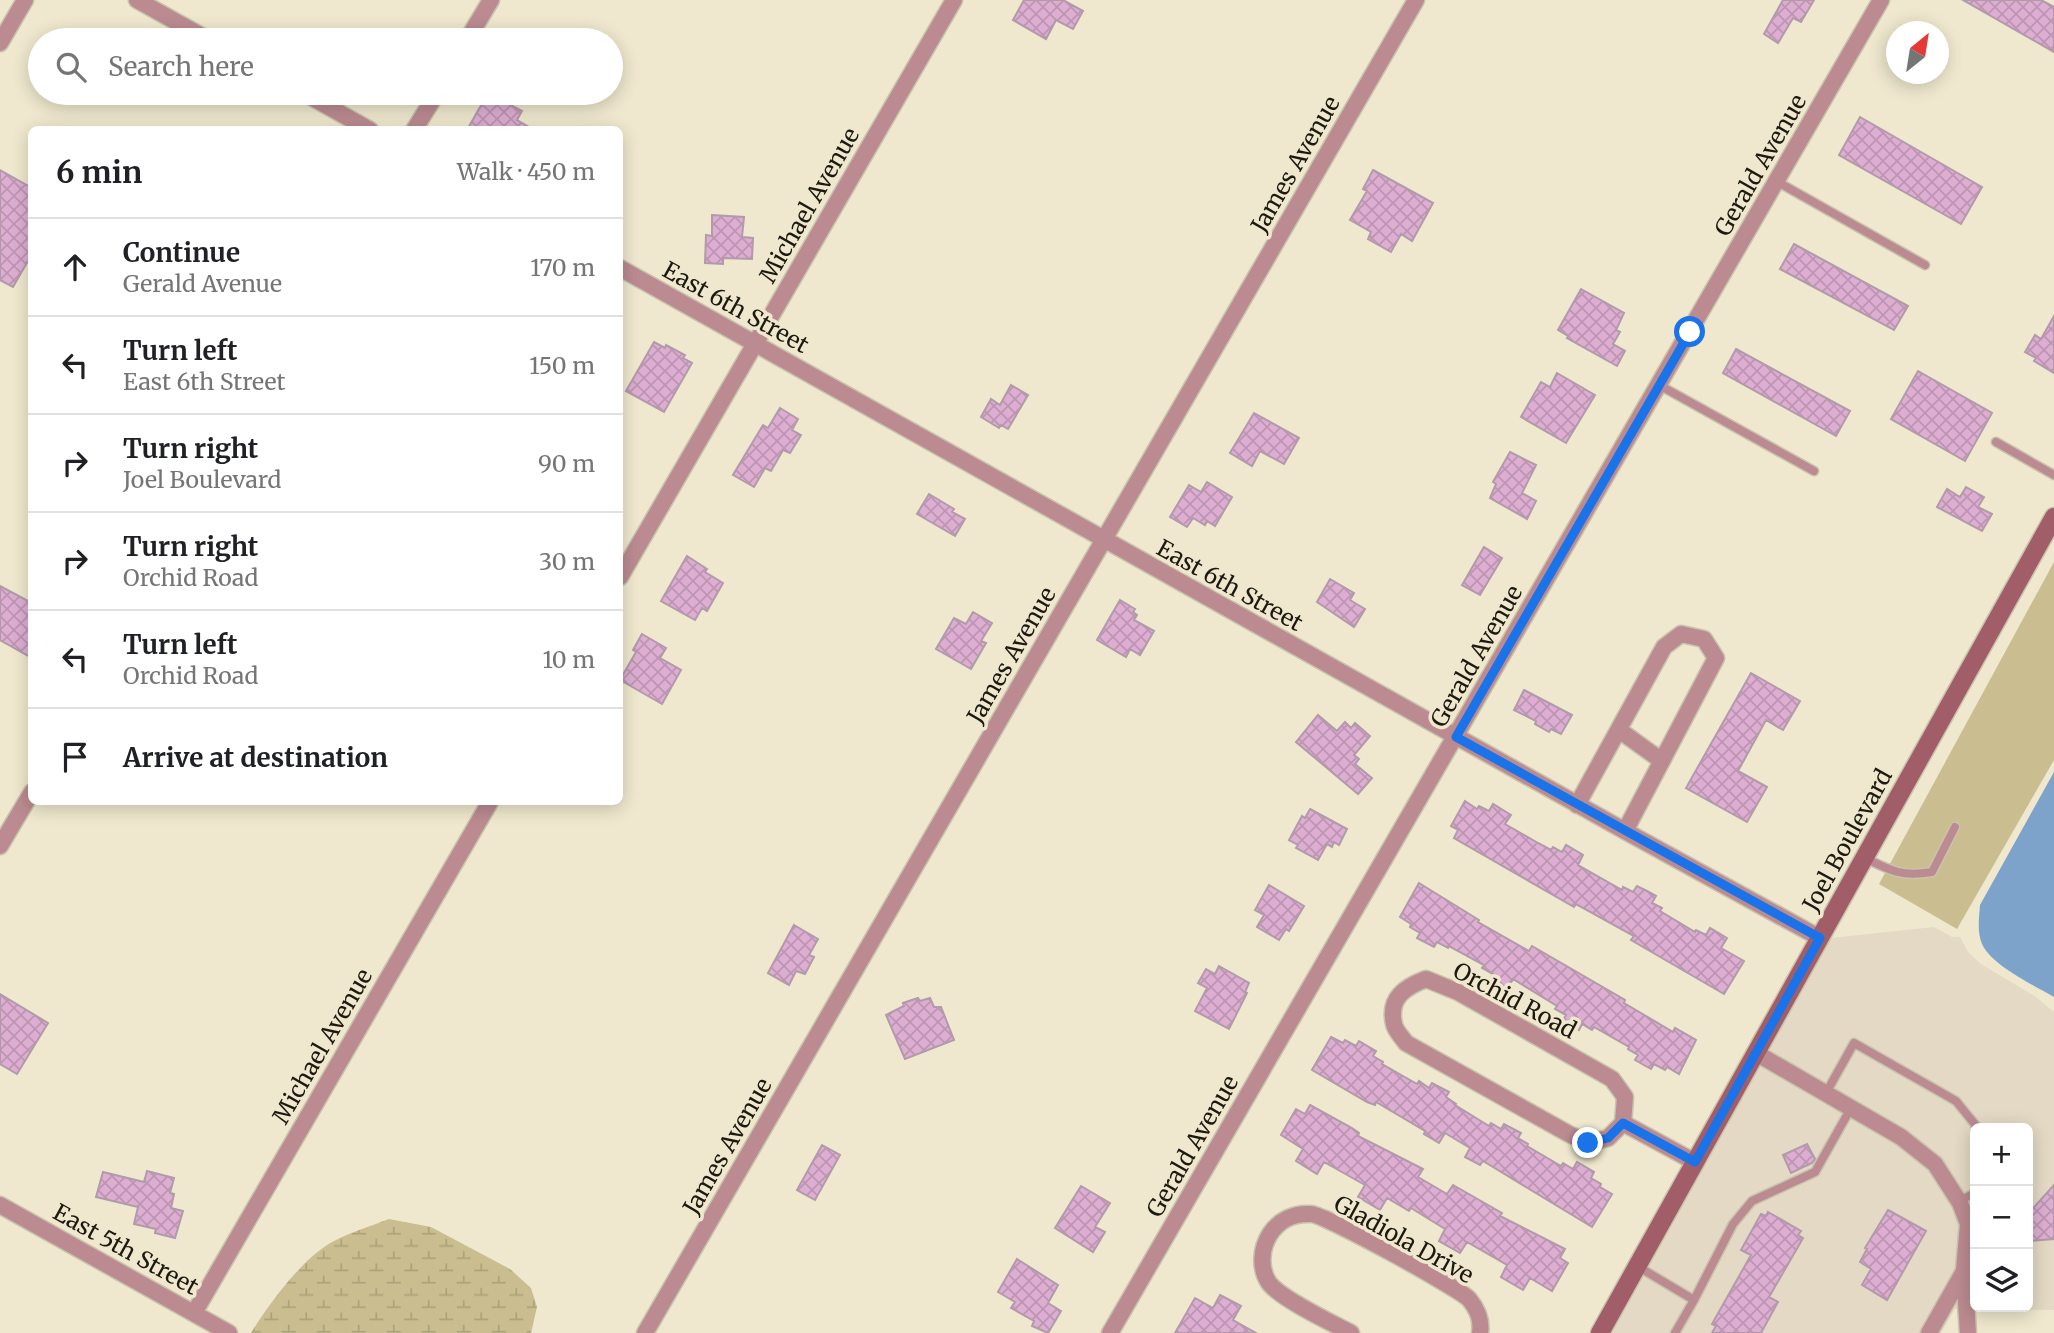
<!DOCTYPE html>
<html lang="en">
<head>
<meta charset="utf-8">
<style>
	:root { --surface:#fff; --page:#f2f2f2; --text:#202124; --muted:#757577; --line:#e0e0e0 }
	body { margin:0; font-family:Merriweather,serif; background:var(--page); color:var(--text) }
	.controls { position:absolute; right:21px; bottom:21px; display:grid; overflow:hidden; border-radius:10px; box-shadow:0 4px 18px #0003 }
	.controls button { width:63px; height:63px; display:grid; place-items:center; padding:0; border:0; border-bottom:2px solid var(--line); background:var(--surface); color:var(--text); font:35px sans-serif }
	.compass { position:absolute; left:1886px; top:21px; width:63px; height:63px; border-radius:50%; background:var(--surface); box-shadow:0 4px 18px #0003; rotate:30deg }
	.stop { position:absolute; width:21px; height:21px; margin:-16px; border:5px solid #1a73e8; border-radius:50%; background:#fff }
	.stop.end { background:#1a73e8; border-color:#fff; box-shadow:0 2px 7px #0008 }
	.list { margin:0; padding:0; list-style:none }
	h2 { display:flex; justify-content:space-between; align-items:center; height:91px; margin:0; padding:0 28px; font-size:30px }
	h2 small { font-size:23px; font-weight:400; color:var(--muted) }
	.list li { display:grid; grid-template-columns:46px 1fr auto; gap:21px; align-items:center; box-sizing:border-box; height:98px; padding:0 28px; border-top:2px solid var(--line) }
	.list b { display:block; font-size:26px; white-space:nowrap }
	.list p { margin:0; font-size:23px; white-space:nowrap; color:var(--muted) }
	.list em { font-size:23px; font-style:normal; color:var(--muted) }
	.icon { flex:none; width:38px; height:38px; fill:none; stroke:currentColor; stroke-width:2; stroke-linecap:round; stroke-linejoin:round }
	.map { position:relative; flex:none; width:2054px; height:1333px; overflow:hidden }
	.search { position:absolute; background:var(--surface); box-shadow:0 4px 18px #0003; left:28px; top:28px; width:595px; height:77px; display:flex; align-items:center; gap:18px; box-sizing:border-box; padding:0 24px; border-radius:38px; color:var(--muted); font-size:26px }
	.panel { position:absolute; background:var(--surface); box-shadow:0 4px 18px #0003; left:28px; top:126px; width:595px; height:679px; border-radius:10px }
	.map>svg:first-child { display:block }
</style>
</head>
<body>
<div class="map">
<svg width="2054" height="1333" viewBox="0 0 2054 1333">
	<defs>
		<pattern id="wetland-marsh" width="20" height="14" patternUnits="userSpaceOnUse" patternTransform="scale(1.75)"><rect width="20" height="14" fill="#cabe90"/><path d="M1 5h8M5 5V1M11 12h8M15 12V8" fill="none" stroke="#ada37b"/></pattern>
		<pattern id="building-cross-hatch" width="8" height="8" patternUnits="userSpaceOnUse" patternTransform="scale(1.75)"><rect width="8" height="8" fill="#ddaed2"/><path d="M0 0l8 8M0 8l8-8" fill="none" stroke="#bd95b3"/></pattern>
	</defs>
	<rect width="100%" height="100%" fill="#efe8ce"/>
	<path fill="#e3d9c4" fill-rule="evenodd" d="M1934 927 1952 937H1960L1968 952 1981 964 2036 997 2054 1012V1310L1955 1309 1941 1333H1612L1831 938ZM1975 1128H2028V1307H1975Z"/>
	<path fill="url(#wetland-marsh)" d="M389 1219 431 1227 510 1269 531 1288 537 1307 531 1333H251C268 1305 304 1256 334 1241 351 1232 371 1226 389 1219Z"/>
	<path fill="#cabe90" d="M2054 562V760L1957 929 1879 884Z"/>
	<path fill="#7ea3cb" d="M2054 772V997C2034 985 1992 966 1982 944 1977 932 1979 918 1980 905Z"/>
	<path fill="url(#building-cross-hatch)" stroke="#b19aaa" stroke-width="2" d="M1024 0H1063L1083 11 1073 29 1056 20 1046 39 1013 20Z
		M1783 0H1814L1801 22 1793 18 1778 43 1764 34Z
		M1963 0H2041L2054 7V52Z
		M488 93 522 111 517 120 534 130H467Z
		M1860 117 1982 187 1961 224 1839 155Z
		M0 170 32 188V254L13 287 0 280Z
		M1373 170 1433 203 1412 241 1401 234 1391 252 1368 239 1371 232 1350 220 1367 191 1363 189Z
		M712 215 744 217 742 237 753 238 752 259 723 258V264L705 263 706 235 712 236Z
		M1794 244 1908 306 1894 330 1780 269Z
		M1581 289 1624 313 1616 330 1620 332 1613 344 1625 351 1617 366 1567 338 1568 336 1558 330Z
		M2054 316V373L2034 361 2036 358 2025 352 2035 335 2041 339Z
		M654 342 665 348 666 345 685 355 683 358 692 363 664 412 626 391Z
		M1736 349 1850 411 1836 436 1723 373Z
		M1918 371 1992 413 1965 461 1891 419Z
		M1557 373 1595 395 1566 443 1521 417 1541 382 1550 387Z
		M1011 385 1028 395 1008 429 1001 425 999 428 981 417 991 399 1000 405Z
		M780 408 798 419 792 430 801 435 790 453 783 450 771 471 765 468 754 487 733 475 763 425 768 428Z
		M1254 413 1299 438 1284 464 1260 451 1252 466 1230 453Z
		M1510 452 1536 465 1522 493 1536 501 1527 519 1490 498 1496 484 1493 482Z
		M1207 482 1232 497 1215 526 1207 521 1205 525 1193 518 1187 527 1170 517 1189 485 1201 492Z
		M1966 487 1984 497 1978 507 1992 514 1982 531 1937 507 1947 489 1960 497Z
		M929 494 954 509 952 512 965 519 955 536 917 514Z
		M1484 547 1502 558 1480 595 1462 585Z
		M687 556 707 569 705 572 723 583 707 611 702 608 695 620 661 601Z
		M1330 579 1354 593 1350 600 1365 609 1354 627 1317 602Z
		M0 586 32 603V658L0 640Z
		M1120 600 1135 609 1133 612 1137 615 1134 620 1154 631 1140 655 1130 649 1126 657 1097 640Z
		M973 612 992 623 981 641 986 643 971 669 936 649 954 618 966 624Z
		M642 634 666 648 660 658 681 670 662 704 620 680 636 652 633 650Z
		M1751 673 1800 701 1783 730 1766 720 1738 771 1767 787 1747 822 1686 788Z
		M1524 690 1572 715 1561 734 1551 729 1549 732 1535 724 1536 721 1514 710Z
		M1318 715 1337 731 1345 722 1351 728 1355 723 1370 736 1354 755 1359 759 1355 764 1372 778 1358 794 1296 742Z
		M1465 801 1477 809 1479 806 1489 811 1493 804 1511 815 1505 824 1538 843 1551 850 1553 847 1562 852 1566 845 1583 855 1578 865 1622 890 1623 887 1633 892 1637 886 1647 891 1656 896 1652 903 1662 908 1660 911 1695 932 1696 930 1706 935 1710 928 1727 938 1721 948 1744 961 1724 994 1631 940 1634 936 1576 904 1574 907 1454 838 1458 830 1451 826Z
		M1310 809 1347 829 1339 845 1334 842 1332 847 1327 844 1318 860 1296 848 1298 845 1289 840 1302 816 1305 818Z
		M1419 883 1479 920 1478 922 1529 951 1532 946 1625 1000 1624 1003 1673 1032 1675 1028 1696 1040 1679 1074 1667 1067 1665 1070 1654 1064 1651 1069 1635 1060 1638 1055 1628 1049 1629 1047 1594 1027 1592 1030 1582 1024 1579 1030 1563 1020 1566 1015 1555 1009 1557 1006 1513 979 1507 990 1490 979 1493 974 1482 968 1484 965 1449 946 1448 948 1437 942 1434 947 1417 938 1420 933 1410 927 1411 924 1400 917Z
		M1269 885 1304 906 1289 931 1286 929 1279 940 1257 927 1264 915 1255 910Z
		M794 925 818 939 809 955 814 957 805 974 796 971 789 985 768 973Z
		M1219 966 1249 983 1245 992 1247 993 1229 1029 1195 1011 1207 988 1198 983 1206 969 1215 974Z
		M0 994 48 1023 17 1074 0 1064Z
		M918 998 920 1001 930 998 934 1007H941L954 1040 905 1059 886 1015 904 1006 903 1003Z
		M1331 1037 1343 1043 1345 1040 1356 1046 1359 1041 1376 1051 1373 1056 1383 1062 1382 1064 1417 1084 1419 1081 1429 1088 1432 1083 1449 1092 1446 1097 1456 1104 1455 1105 1489 1126 1491 1123 1501 1129 1504 1124 1521 1133 1518 1138 1528 1144 1527 1146 1561 1166 1563 1163 1573 1169 1577 1162 1594 1172 1591 1178 1601 1184 1600 1187 1612 1194 1592 1227 1483 1161 1480 1165 1465 1157 1470 1148 1445 1133 1439 1143 1424 1134 1425 1131 1376 1102 1375 1105 1367 1102 1312 1070Z
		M1310 1105 1352 1128 1359 1133 1358 1136 1423 1169 1418 1177 1447 1194 1453 1185 1502 1213 1500 1216 1565 1249 1560 1258 1568 1263 1552 1291 1530 1278 1523 1290 1501 1277 1507 1265 1467 1242 1460 1253 1439 1241 1445 1229 1411 1208 1409 1211 1387 1198 1380 1210 1358 1197 1365 1185 1324 1162 1317 1174 1296 1161 1303 1149 1281 1135 1296 1109 1305 1114Z
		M1807 1144 1815 1159 1812 1163 1791 1173 1783 1155Z
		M822 1145 840 1155 815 1200 797 1190Z
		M147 1171 174 1178 170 1193 174 1194 171 1208 183 1211 175 1238 155 1233 156 1229 134 1224 138 1207 96 1197 103 1172 144 1182Z
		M2054 1185V1239L2028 1241V1214Z
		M1081 1186 1110 1203 1095 1227 1105 1232 1093 1252 1055 1228Z
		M1888 1210 1926 1231 1887 1300 1862 1285 1871 1269 1860 1262 1867 1249 1865 1248Z
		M1768 1212 1801 1231 1798 1235 1803 1238 1769 1297 1778 1302 1761 1333H1712L1716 1326 1712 1324 1751 1255 1741 1250 1761 1214 1766 1216Z
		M1017 1259 1058 1285 1048 1303 1061 1311 1048 1333 1032 1326 1034 1321 1011 1308 1015 1302 998 1292Z
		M1220 1295 1241 1306 1233 1320 1256 1333H1175L1195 1298 1213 1308Z"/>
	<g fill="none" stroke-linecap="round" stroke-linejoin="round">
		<g stroke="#c9c3ac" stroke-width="11">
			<path id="lane" d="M1776 181 1925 265
				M1659 385 1814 471
				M1996 442 2054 475
				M1865 858C1891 871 1902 877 1932 872L1955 827
				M1826 1093 1854 1043 1956 1101 1978 1128
				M1959 1201 1975 1193
				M1637 1266 1694 1300 1675 1333
				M1694 1300 1733 1224 1752 1201 1815 1172 1851 1108"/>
		</g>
		<g stroke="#c9c3ac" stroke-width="19">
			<path id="street" d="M137 0 209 40
				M467 40 491 0
				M0 43 25 0
				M304 93 370 130
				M414 130 437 93
				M620 268 1625 831 1820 938
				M620 577 954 0
				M1619 730 1662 761
				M1577 805 1664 647 1681 634 1704 639 1716 658 1625 831
				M0 846 32 792
				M1426 979 1458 992 1612 1079 1625 1097 1623 1123 1608 1138 1588 1143 1569 1134 1406 1043C1403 1038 1395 1031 1394 1024 1388 998 1405 987 1426 979Z
				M1756 1053 1901 1137 1935 1164 1960 1203 1968 1224 1964 1270 1968 1333
				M1623 1123 1695 1162
				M0 1205 229 1333
				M194 1313 490 802
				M645 1333 1416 0
				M1110 1333 1881 0
				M1351 1333C1332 1323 1281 1299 1269 1283 1259 1268 1261 1248 1270 1234 1279 1220 1294 1213 1311 1214 1324 1214 1460 1289 1469 1299 1478 1310 1482 1320 1480 1333
				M1929 1333 1964 1271"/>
		</g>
		<g stroke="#c9c3ac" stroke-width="21">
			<path id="secondary" d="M1600 1333 2054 517"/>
		</g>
		<use href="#lane" stroke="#bb8b91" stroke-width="8"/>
		<use href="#street" stroke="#bb8b91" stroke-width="16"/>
		<use href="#secondary" stroke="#a15d68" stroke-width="18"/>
	</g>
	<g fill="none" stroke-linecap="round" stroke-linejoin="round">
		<path stroke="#1a73e8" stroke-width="9" d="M1588 1143 1608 1138 1623 1123 1695 1162 1820 938 1456 737 1690 332"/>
	</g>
	<g text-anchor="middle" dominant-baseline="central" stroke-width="7" stroke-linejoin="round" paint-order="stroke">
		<g font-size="23" fill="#1c1910" stroke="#efe8ce">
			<text transform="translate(1295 164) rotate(-60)">James Avenue</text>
			<text transform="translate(1760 165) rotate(-60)">Gerald Avenue</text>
			<text transform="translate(809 205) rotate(-60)">Michael Avenue</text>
			<text transform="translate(736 307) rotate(29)">East 6th Street</text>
			<text transform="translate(1230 585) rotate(29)">East 6th Street</text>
			<text transform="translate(1011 655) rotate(-60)">James Avenue</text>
			<text transform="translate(1476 656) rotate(-60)">Gerald Avenue</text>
			<text transform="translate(1847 840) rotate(-61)">Joel Boulevard</text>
			<text transform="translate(1515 1000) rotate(28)">Orchid Road</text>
			<text transform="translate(322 1046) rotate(-60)">Michael Avenue</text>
			<text transform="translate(727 1146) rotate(-60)">James Avenue</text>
			<text transform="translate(1192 1146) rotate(-60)">Gerald Avenue</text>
			<text transform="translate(1404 1239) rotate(29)">Gladiola Drive</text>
			<text transform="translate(126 1249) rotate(29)">East 5th Street</text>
		</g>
	</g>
</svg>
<div class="controls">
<button>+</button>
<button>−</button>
<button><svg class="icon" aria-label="layers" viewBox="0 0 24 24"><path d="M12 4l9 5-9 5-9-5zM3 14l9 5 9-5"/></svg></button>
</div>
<svg class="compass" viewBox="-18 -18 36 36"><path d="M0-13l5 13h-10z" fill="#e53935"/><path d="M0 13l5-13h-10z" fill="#757577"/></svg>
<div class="stop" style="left:1690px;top:332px"></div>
<div class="stop end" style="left:1588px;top:1143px"></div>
<div class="search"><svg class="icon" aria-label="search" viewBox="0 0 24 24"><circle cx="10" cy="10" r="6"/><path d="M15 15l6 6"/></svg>Search here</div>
<section class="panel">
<h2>6 min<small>Walk · 450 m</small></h2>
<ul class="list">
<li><svg class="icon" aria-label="ahead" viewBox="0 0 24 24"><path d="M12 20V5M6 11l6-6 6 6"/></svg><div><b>Continue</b><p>Gerald Avenue</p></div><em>170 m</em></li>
<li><svg class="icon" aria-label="left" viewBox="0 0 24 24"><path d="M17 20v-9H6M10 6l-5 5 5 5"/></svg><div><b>Turn left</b><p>East 6th Street</p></div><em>150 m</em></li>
<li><svg class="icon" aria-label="right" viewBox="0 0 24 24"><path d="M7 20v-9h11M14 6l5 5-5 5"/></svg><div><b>Turn right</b><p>Joel Boulevard</p></div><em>90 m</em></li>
<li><svg class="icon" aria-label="right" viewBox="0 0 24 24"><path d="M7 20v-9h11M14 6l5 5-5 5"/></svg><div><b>Turn right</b><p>Orchid Road</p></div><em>30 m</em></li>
<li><svg class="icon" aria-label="left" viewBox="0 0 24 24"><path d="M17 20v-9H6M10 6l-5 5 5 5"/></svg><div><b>Turn left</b><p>Orchid Road</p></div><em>10 m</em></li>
<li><svg class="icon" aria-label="arrive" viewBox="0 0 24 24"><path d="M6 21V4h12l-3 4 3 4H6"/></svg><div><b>Arrive at destination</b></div></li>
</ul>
</section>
</div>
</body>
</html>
